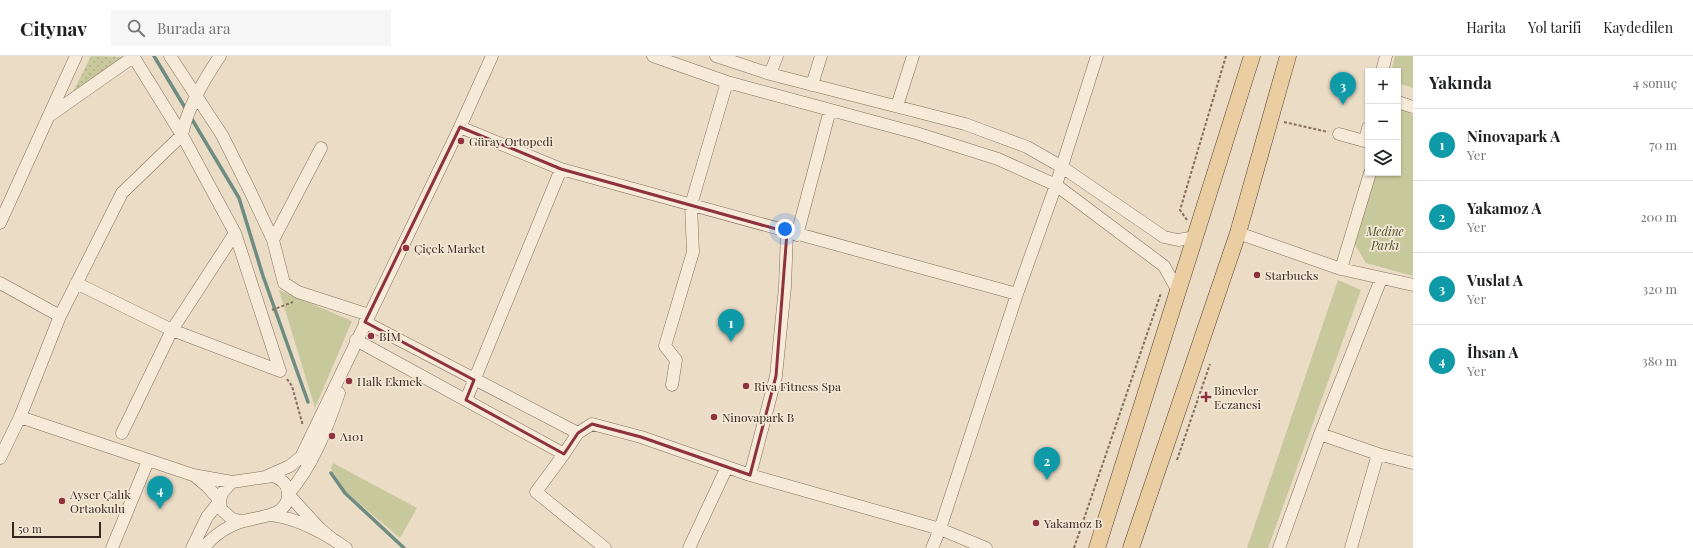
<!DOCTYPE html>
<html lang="tr">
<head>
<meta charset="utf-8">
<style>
	:root { --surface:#fff; --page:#f6f6f6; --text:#202124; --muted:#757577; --line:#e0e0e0; --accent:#8e323c }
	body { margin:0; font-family:"Playfair Display",serif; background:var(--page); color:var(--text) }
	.controls { position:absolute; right:12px; top:12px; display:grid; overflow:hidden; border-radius:0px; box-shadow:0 1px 3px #0004 }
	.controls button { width:36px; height:36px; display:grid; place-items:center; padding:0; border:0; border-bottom:1px solid var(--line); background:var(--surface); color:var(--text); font:20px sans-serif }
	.scale { position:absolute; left:12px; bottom:10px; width:89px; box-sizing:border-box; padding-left:4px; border:2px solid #362820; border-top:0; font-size:11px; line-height:14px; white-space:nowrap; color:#362820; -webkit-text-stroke:3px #f3e7d5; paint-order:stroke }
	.you { position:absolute; left:785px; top:173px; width:14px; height:14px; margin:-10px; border:3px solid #fff; border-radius:50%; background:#1a73e8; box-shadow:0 0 0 6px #1a73e833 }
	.badge { display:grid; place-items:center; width:26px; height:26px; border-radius:50%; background:var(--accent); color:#fff; font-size:13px; font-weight:700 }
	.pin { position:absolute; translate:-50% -33px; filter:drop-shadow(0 1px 2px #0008) }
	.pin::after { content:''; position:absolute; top:21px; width:14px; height:12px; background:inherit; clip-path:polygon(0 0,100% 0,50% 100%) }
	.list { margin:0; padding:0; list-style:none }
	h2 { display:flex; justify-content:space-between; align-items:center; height:52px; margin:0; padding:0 16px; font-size:17px }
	h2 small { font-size:13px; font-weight:400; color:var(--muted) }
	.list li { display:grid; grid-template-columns:26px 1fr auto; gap:12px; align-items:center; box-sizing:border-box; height:72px; padding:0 16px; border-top:1px solid var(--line) }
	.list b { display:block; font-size:15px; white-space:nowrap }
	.list p { margin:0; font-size:13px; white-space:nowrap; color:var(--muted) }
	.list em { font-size:13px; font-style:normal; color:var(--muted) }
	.icon { flex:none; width:22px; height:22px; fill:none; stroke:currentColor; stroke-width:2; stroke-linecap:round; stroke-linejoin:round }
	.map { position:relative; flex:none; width:1413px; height:492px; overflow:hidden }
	header { display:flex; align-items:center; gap:24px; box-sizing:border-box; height:56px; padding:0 20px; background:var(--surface); border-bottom:1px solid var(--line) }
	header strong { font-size:19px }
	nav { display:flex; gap:22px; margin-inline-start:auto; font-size:14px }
	.search { width:280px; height:36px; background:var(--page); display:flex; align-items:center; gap:10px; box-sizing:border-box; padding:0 14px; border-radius:0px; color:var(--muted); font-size:15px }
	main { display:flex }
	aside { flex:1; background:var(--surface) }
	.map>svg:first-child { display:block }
</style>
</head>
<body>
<header>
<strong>Citynav</strong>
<div class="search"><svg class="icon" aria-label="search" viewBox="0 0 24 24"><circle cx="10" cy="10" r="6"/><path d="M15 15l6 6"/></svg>Burada ara</div>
<nav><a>Harita</a><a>Yol tarifi</a><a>Kaydedilen</a></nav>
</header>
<main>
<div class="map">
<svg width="1413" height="492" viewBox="0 0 1413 492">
	<defs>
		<pattern id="grass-dots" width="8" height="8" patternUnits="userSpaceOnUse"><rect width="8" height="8" fill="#c7c89b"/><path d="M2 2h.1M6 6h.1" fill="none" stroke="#acac85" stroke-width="1.8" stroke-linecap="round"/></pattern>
	</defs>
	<rect width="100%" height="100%" fill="#ebdcc6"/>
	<path fill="url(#grass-dots)" d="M91 0 124 1 72 38Z"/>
	<path fill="#c7c89b" d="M1395 0H1413V32L1398 27V15H1391Z
		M1400 52 1413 59V220L1366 207 1354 187 1376 117H1398V57Z
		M1338 224 1361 234 1268 492H1247Z
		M279 234 352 265 315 352Z
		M333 407 417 452 400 482 346 436 331 413Z"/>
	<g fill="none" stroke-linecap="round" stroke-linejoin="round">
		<path stroke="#6f8c82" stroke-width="3.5" d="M154 0 187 55
			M190 60 239 142 263 220 308 346
			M331 417 345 437 404 492"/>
		<g stroke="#846e5d" stroke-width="13">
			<path id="minor" d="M133 0 182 79 235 177 280 315
				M170 0 222 79 250 135 273 184 284 227 298 236 369 259
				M653 0 727 26 916 77 998 103 1056 129 1164 210 1178 235
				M716 0 770 18 965 68 1027 91 1062 111 1164 181 1178 184 1196 181
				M1382 15 1386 0
				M770 18 777 0
				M812 29 821 0
				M1398 46 1413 51
				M897 50 913 0
				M49 60 133 1
				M460 71 561 113 1017 238
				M1339 78 1368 86
				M1365 85 1368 72
				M0 167 76 0
				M235 177 172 274 280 315
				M1238 177 1341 213 1413 229
				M797 179 830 54
				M273 184 321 92
				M1341 213 1370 117
				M0 227 60 260 20 361 0 402
				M76 227 172 274 122 377
				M60 260 122 137 182 79C187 53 205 22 220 0
				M365 266 578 377
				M356 284 564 398 578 377 592 368 641 381 750 419 940 473 986 492
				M672 329 676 304 665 290 693 196 691 149 727 26
				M466 344 561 113
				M20 361 193 419 232 426
				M1320 378 1378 398 1413 407
				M564 398 536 436 605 492
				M750 419 776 320 785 231 787 176
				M265 421 290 410 301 401 460 71 492 0
				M270 459C298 462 323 476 346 492
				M331 482 320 473 288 438C313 410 327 372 339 337
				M112 492 148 405
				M192 492 207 461 220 445 208 431 196 421
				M203 492C211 483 219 476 229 471 233 469 237 467 241 466 257 460 289 462 288 437 288 428 281 423 273 420L232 426 222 437 220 445 221 453 232 463 241 465
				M689 492 727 411
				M932 492 940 473 1017 238 1056 129 1097 0
				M1279 492 1320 378 1381 223
				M1351 492 1378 398"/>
		</g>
		<g stroke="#533e31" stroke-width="17">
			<path id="major" d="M1097 492 1252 0
				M1131 492 1238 177 1288 0"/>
		</g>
		<path stroke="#846e5d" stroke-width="2" stroke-dasharray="3 2" stroke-linecap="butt" d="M1284 66 1328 76
			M1187 164 1180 154 1226 0
			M272 254 293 246
			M287 323 292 330 303 370
			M1177 404 1210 308
			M1074 492 1161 237"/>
		<use href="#minor" stroke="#f6ead9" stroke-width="12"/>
		<use href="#major" stroke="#eacda1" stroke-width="16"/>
	</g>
	<path fill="none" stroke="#8e323c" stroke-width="3" stroke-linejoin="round" d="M460 71 561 113 787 176 776 320 750 419 641 381 592 368 578 377 564 398 466 344 474 324 365 266Z"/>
	<g fill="#8e323c" stroke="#f3e7d5" stroke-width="1.5">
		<circle cx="461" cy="85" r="4"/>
		<circle cx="406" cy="192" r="4"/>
		<circle cx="1257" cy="219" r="4"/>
		<circle cx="371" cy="280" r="4"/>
		<circle cx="349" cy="325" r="4"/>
		<circle cx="746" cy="330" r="4"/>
		<path d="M1204 335h4v4h4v4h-4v4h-4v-4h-4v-4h4z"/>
		<circle cx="714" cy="361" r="4"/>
		<circle cx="332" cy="380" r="4"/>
		<circle cx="62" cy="445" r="4"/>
		<circle cx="1036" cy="467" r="4"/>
	</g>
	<g text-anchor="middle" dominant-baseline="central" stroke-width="3.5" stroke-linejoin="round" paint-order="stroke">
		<g font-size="12" fill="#362820" stroke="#f3e7d5" text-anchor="start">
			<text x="469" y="85">Güray Ortopedi</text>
			<text x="414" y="192">Çiçek Market</text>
			<text x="1265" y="219">Starbucks</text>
			<text x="379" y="280">BİM</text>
			<text x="357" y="325">Halk Ekmek</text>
			<text x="754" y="330">Riva Fitness Spa</text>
			<text x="1214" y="334">Binevler<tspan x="1214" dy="14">Eczanesi</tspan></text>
			<text x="722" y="361">Ninovapark B</text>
			<text x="340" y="380">A101</text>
			<text x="70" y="438">Ayser Çalık<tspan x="70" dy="14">Ortaokulu</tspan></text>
			<text x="1044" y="467">Yakamoz B</text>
		</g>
		<g font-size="12" font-style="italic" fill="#4a5128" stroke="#f3e7d5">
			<text x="1385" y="175">Medine<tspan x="1385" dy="14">Parkı</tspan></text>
		</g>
	</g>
</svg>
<div class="controls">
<button>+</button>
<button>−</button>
<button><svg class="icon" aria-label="layers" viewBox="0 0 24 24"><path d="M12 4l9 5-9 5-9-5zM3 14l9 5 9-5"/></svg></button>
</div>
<div class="scale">50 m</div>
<div class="you"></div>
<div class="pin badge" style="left:731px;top:286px;background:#0f9aa8">1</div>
<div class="pin badge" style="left:1047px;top:424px;background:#0f9aa8">2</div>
<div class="pin badge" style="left:1343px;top:49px;background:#0f9aa8">3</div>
<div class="pin badge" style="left:160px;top:453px;background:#0f9aa8">4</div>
</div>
<aside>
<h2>Yakında<small>4 sonuç</small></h2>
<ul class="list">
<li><span class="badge" style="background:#0f9aa8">1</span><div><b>Ninovapark A</b><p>Yer</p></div><em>70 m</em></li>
<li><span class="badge" style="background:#0f9aa8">2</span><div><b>Yakamoz A</b><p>Yer</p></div><em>200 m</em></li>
<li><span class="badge" style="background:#0f9aa8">3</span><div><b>Vuslat A</b><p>Yer</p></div><em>320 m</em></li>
<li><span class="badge" style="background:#0f9aa8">4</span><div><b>İhsan A</b><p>Yer</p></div><em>380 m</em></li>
</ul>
</aside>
</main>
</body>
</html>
